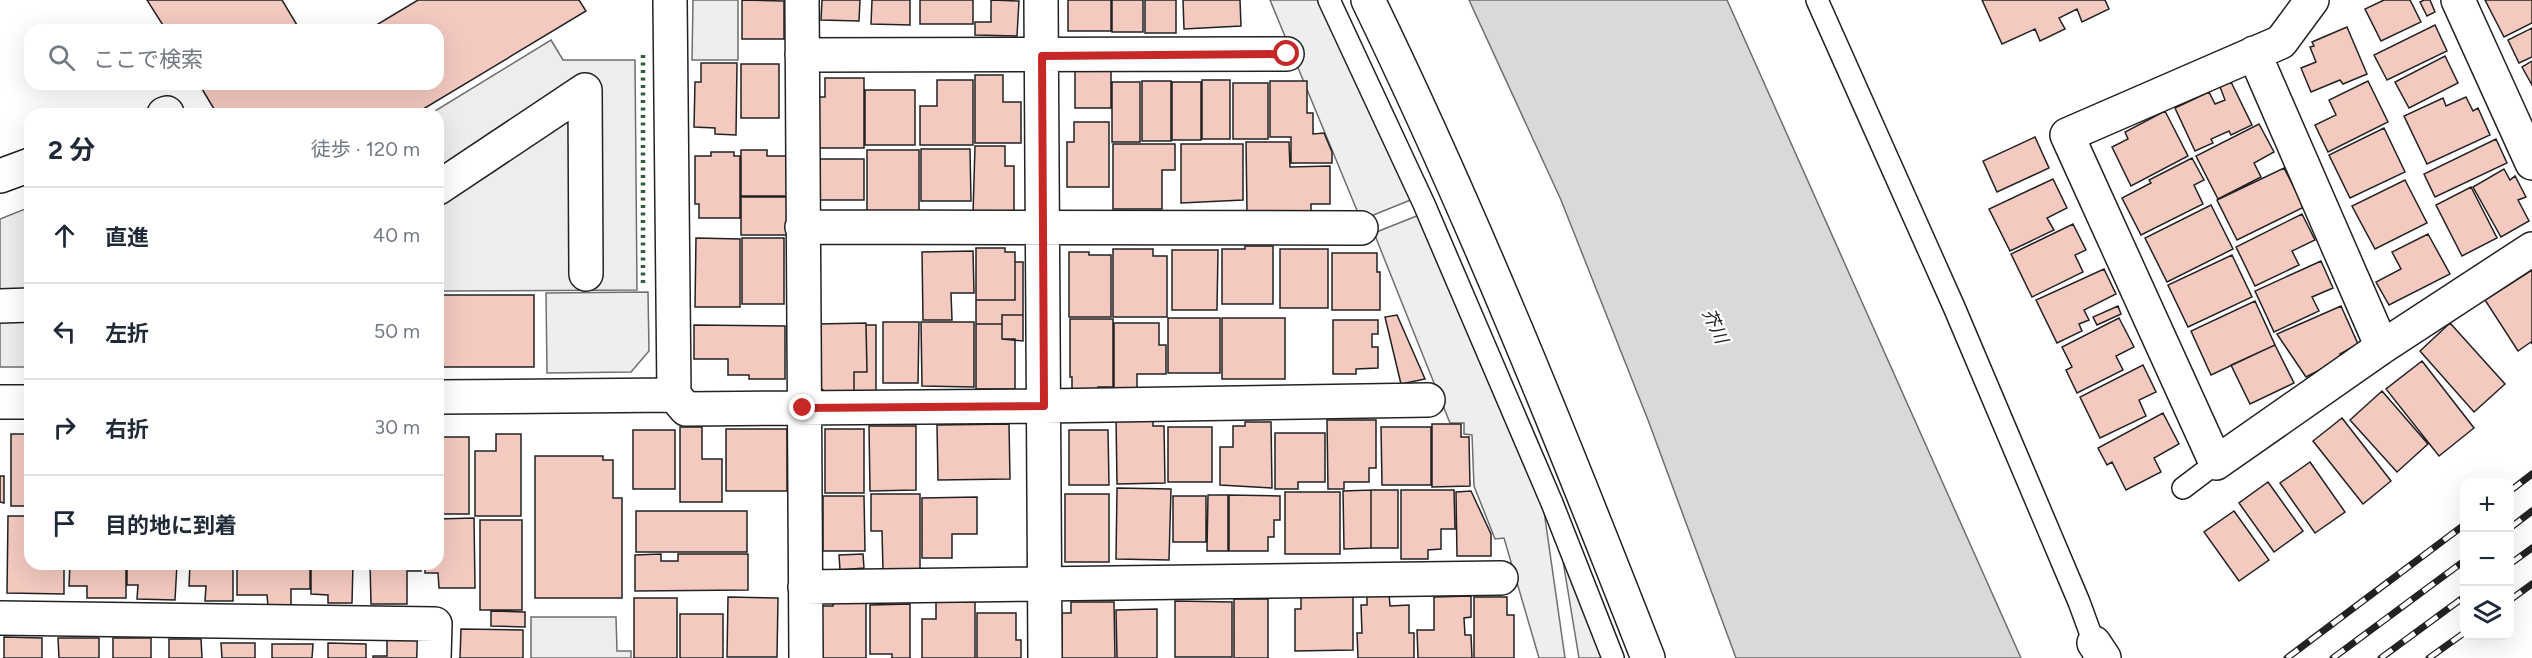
<!DOCTYPE html>
<html lang="ja">
<head>
<meta charset="utf-8">
<style>
	:root { --surface:#fff; --page:#f6f6f7; --text:#1f2937; --muted:#747a83; --line:#e0e1e3 }
	body { margin:0; font-family:Figtree,"Noto Sans JP",sans-serif; background:var(--page); color:var(--text) }
	.controls { position:absolute; right:18px; bottom:18px; display:grid; overflow:hidden; border-radius:12px; box-shadow:0 6px 24px #0002 }
	.controls button { width:54px; height:54px; display:grid; place-items:center; padding:0; border:0; border-bottom:2px solid var(--line); background:var(--surface); color:var(--text); font:30px sans-serif }
	.stop { position:absolute; width:18px; height:18px; margin:-14px; border:4px solid #c62828; border-radius:50%; background:#fff }
	.stop.end { background:#c62828; border-color:#fff; box-shadow:0 2px 6px #0008 }
	.list { margin:0; padding:0; list-style:none }
	h2 { display:flex; justify-content:space-between; align-items:center; height:78px; margin:0; padding:0 24px; font-size:26px }
	h2 small { font-size:20px; font-weight:400; color:var(--muted) }
	.list li { display:grid; grid-template-columns:39px 1fr auto; gap:18px; align-items:center; box-sizing:border-box; height:96px; padding:0 24px; border-top:2px solid var(--line) }
	.list b { display:block; font-size:22px; white-space:nowrap }
	.list em { font-size:20px; font-style:normal; color:var(--muted) }
	.icon { flex:none; width:33px; height:33px; fill:none; stroke:currentColor; stroke-width:2; stroke-linecap:round; stroke-linejoin:round }
	.map { position:relative; flex:none; width:2532px; height:658px; overflow:hidden }
	.search { position:absolute; background:var(--surface); box-shadow:0 6px 24px #0002; left:24px; top:24px; width:420px; height:66px; display:flex; align-items:center; gap:15px; box-sizing:border-box; padding:0 21px; border-radius:18px; color:var(--muted); font-size:22px }
	.panel { position:absolute; background:var(--surface); box-shadow:0 6px 24px #0002; left:24px; top:108px; width:420px; height:462px; border-radius:18px }
	.map>svg:first-child { display:block }
</style>
</head>
<body>
<div class="map">
<svg width="2532" height="658" viewBox="0 0 2532 658">
	<rect width="100%" height="100%" fill="#fff"/>
	<path fill="#eee" stroke="#6f6f6f" stroke-width="1.5" d="M1270 0H1319L1413 199 1361 220Z
		M1419 215 1542 497 1565 658H1539L1504 538 1495 539 1474 486 1472 435 1464 434V423H1450L1374 233Z
		M648 292 649 351 631 372 547 373 546 293Z
		M1562 555 1604 658H1579Z"/>
	<path fill="#ededed" stroke="#6f6f6f" stroke-width="1.5" d="M693 0H738V60H692Z
		M551 40 563 60H635L637 290 438 291V114H430Z
		M30 207V367H0V219Z
		M531 617H616L617 651H631V658H531Z"/>
	<path fill="#d9d9d9" stroke="#6f6f6f" stroke-width="1.5" d="M1469 0H1727L2021 658H1736L1648 420 1561 200Z"/>
	<path fill="#f3c9c0" stroke="#222" stroke-width="1.5" d="M147 0H282L300 30H166Z
		M418 0H579L586 11 415 114H217L199 84H438V30H368Z
		M742 0 784 1V39H742Z
		M822 0H860L859 21 821 20Z
		M872 0H910V25L871 24Z
		M920 0H973V24H920Z
		M991 0 1019 1 1017 36 975 35V22H991Z
		M1068 0H1111V31H1068Z
		M1112 0H1143V32H1112Z
		M1145 0H1176V33H1145Z
		M1183 0H1240L1241 26 1184 29Z
		M1982 0H2105L2109 9 2082 22 2077 9 2059 18 2065 29 2040 41 2035 29 2002 44Z
		M2384 0H2410L2421 22 2381 41 2365 9Z
		M2424 0H2430L2435 12 2427 16 2420 2Z
		M2485 0H2532V23L2504 37Z
		M2435 25 2447 51 2387 80 2374 55Z
		M2347 27 2367 74 2343 84 2340 80 2311 92 2301 68 2316 62 2310 47 2314 46 2312 42Z
		M2532 28V57L2519 63 2508 40Z
		M2445 56 2458 83 2409 108 2395 82Z
		M2532 61V85L2522 67Z
		M701 63H737L736 135 715 134V128L694 127 695 82H701Z
		M741 64H779V118H741Z
		M1075 71H1111V108H1075Z
		M975 75H1003V102H1021V143H975Z
		M825 78H864V148H819V97H825Z
		M937 80H973V145H920V106H937Z
		M1202 80H1230V139H1202Z
		M1142 81H1171V141H1142Z
		M1270 81H1307V113H1313V134L1324 133 1332 152V163H1291V137H1270Z
		M2368 81 2388 122 2328 152 2315 125 2336 115 2329 100Z
		M1112 82H1140V142H1112Z
		M1172 82H1201V140H1172Z
		M2231 82 2252 125 2231 135 2229 131 2211 139 2213 143 2195 151 2175 108 2209 92 2215 104 2225 100 2220 87Z
		M1233 83H1268V139H1233Z
		M865 90H915V145H865Z
		M2466 97 2473 111 2478 108 2490 135 2427 164 2404 116 2443 98 2446 106Z
		M2165 111 2188 156 2131 186 2112 147 2128 139 2125 132Z
		M1074 122H1109V187H1067V142H1074Z
		M2259 124 2274 152 2254 163 2261 177 2218 199 2196 156Z
		M2384 128 2405 172 2350 198 2329 155Z
		M2035 137 2049 168 1997 192 1983 161Z
		M2496 139 2507 163 2435 197 2424 174Z
		M1246 142H1289L1290 167 1330 166V204H1311V212L1247 213Z
		M1113 144H1175V170H1162V209H1113Z
		M1181 144H1243V200L1181 203Z
		M975 146H1005V166H1014V214H973Z
		M921 149H970L971 201H921Z
		M741 150H767V156H788V196H741Z
		M867 150H919V215H867Z
		M711 152H734V156H740V218H699V204H695V156H711Z
		M2192 158 2204 180 2194 185 2203 204 2141 235 2122 198 2151 183 2149 180Z
		M819 159H864V200H819Z
		M2284 168 2304 207 2237 240 2217 200Z
		M2504 169 2510 180 2515 176 2526 197 2518 200 2529 221 2501 237 2473 187Z
		M2053 179 2067 208 2047 218 2054 230 2010 251 1989 209Z
		M2405 180 2427 223 2375 249 2352 206Z
		M2471 187 2497 238 2462 256 2436 205Z
		M741 197H788V235H741Z
		M2211 205 2233 249 2167 282 2145 238Z
		M2302 214 2315 240 2292 251 2299 265 2255 286 2236 247Z
		M2073 224 2086 250 2075 255 2083 272 2032 297 2011 254Z
		M2428 234 2450 274 2389 305 2376 282 2401 269 2392 252Z
		M696 238 740 239V307H695Z
		M742 238H784V304H742Z
		M1245 246H1273V304H1222V249H1245Z
		M976 248H1005V252H1015V300H976Z
		M1113 249H1153V256H1167V317H1113Z
		M1280 249H1328V308H1280Z
		M1172 250H1218L1217 310H1172Z
		M973 251 974 293H951L952 320H923L922 252Z
		M1069 252H1089V255H1111V317H1069Z
		M1332 253H1377V272H1380V310H1332Z
		M2232 255 2252 297 2188 327 2168 285Z
		M2321 261 2333 288 2312 297 2319 311 2274 332 2255 291Z
		M1015 262H1023V315H1002V324H976V300H1015Z
		M2104 269 2116 294 2084 310 2089 320 2079 324 2082 331 2057 343 2036 300Z
		M2532 270V344L2531 342 2518 351 2485 300Z
		M438 295H534V367H438Z
		M2255 301 2275 345 2211 375 2191 331Z
		M2118 306 2121 314 2097 325 2093 317Z
		M2341 306 2358 344 2340 354 2343 358 2306 377 2277 334Z
		M1002 315H1023V341L1002 339Z
		M1397 315 1425 379 1401 384 1385 317Z
		M1168 318H1220V373H1168Z
		M1222 318H1285V379H1222Z
		M2119 318 2134 347 2116 356 2123 370 2077 393 2066 370 2072 367 2062 347Z
		M1070 319H1113V387H1098V390H1072V377H1070Z
		M1333 320H1378V334H1372V347H1378V368L1356 369V374H1333Z
		M883 322H919L918 383H883Z
		M921 322H974V387L922 386Z
		M866 323 867 372H854V393H827L818 386V324Z
		M1114 323H1159V345H1166V374H1137V388L1114 389Z
		M2450 323 2505 384 2474 412 2420 351Z
		M976 324H1002V339H1015V389H976Z
		M694 325 785 326V379H749V375H728V359H694Z
		M866 325H876V393H854V372H867Z
		M2275 345 2294 383 2250 404 2231 365Z
		M2422 361 2474 428 2439 456 2386 389Z
		M2143 365 2156 392 2139 400 2146 416 2100 438 2080 397Z
		M2382 391 2428 444 2397 472 2350 420Z
		M2163 413 2179 444 2154 458 2161 472 2126 490 2112 462 2107 465 2098 448Z
		M1116 417H1153V426H1164L1165 483 1117 484Z
		M2342 418 2391 481 2363 504 2313 441Z
		M1327 420H1376V468H1369V482H1344V489H1328Z
		M1245 422H1271L1272 488 1220 485V447H1233V426H1245Z
		M1009 424 1010 479 938 480 937 425Z
		M1432 424H1461V437H1469L1470 486 1432 487Z
		M869 426H916V490L870 491Z
		M680 427H702V459H722V502H680Z
		M1168 427H1212V482H1168Z
		M1381 427H1431V485H1382Z
		M726 429H787V491H726Z
		M825 429H864V493H825Z
		M633 430H675V489H633Z
		M1069 430H1108L1109 485H1069Z
		M1275 433H1325V482H1298V489H1275Z
		M11 434H30V506H11Z
		M496 434H521V516H475V451H496Z
		M438 437H469V514H438Z
		M535 456H603V460H613V498H622V598H535Z
		M2310 462 2345 512 2315 533 2280 483Z
		M0 476H4V503L0 502Z
		M2268 482 2303 531 2274 552 2239 503Z
		M1117 488 1171 489 1169 560 1116 559Z
		M1371 490H1398V548H1371Z
		M1371 490V548L1344 549 1343 491Z
		M1401 490H1454L1455 529H1441V549L1428 550V559H1401Z
		M1471 491 1491 534V556H1457L1456 492Z
		M1285 492H1340V554H1285Z
		M871 494H920V570H883L882 531H871Z
		M1065 494H1109V562H1065Z
		M1208 495H1228V551H1207Z
		M1229 495 1280 496V520H1274V537H1268V551H1229Z
		M823 496H864L865 551H823Z
		M1173 496H1206V542H1173Z
		M977 497V534H952V558H922V498Z
		M636 511H747V552H636Z
		M2234 511 2269 560 2239 581 2204 532Z
		M8 516H30V564H64V594L7 593Z
		M474 518 475 588H439L438 573H425V564H438V519Z
		M480 520H522V610H480Z
		M661 554V561H678V554H748V590L635 591V555Z
		M863 554 864 568 840 570 839 555Z
		M70 564H126V598H87V586H69Z
		M127 564H177L175 600 137 599 138 585H127Z
		M190 564H233V601H205L206 586H189Z
		M248 564H310V589H291V606H268L267 595H237V568H248Z
		M311 564H353L352 603H328V595L311 594Z
		M370 564H421V571H407V604H371Z
		M1301 592H1353V650L1295 651V609H1301Z
		M1389 593 1390 606 1409 605V633H1414V658H1358L1357 633H1362L1361 605H1367V594Z
		M1471 596V617L1464 618 1465 635H1471L1472 658H1418L1417 630H1434V597Z
		M728 597 778 598 777 657H727Z
		M1474 597H1507V615H1514V658H1474Z
		M634 598H677V658H634Z
		M1234 599H1268V658H1234Z
		M866 600V658H822V606H833V601Z
		M1175 601 1232 602V657H1175Z
		M936 602H975V658H922V619H936Z
		M1071 602H1114L1115 658H1062V613H1071Z
		M910 604V658H892V654H870V605Z
		M1157 609V658H1117L1116 610Z
		M491 611 525 612V627L491 626Z
		M977 613H1016V640H1021V658H977Z
		M680 614H723V658H680Z
		M461 629 523 630V658H460Z
		M4 637 42 638V658H4Z
		M58 638H99V658H59Z
		M113 638H151V658H113Z
		M169 639H201L202 658H169Z
		M387 640H419V658H373V656H387Z
		M221 643H255V658H222Z
		M328 643 366 644V658H328Z
		M272 644H313L312 658H272Z"/>
	<g fill="none" stroke-linecap="round" stroke-linejoin="round">
		<g stroke="#222" stroke-width="24">
			<path id="service" d="M1329 0 1424 204 1552 503 1613 658
				M1817 0 1954 307 2079 602 2094 643V656
				M2183 488 2216 463"/>
		</g>
		<g stroke="#222" stroke-width="36">
			<path id="minor" d="M670 0 674 395 686 409 1044 406 1428 400
				M802 0 806 658
				M1041 0 1045 658
				M1368 0C1472 214 1561 436 1648 658
				M2312 0 2281 42 2067 135 2216 463 2382 347 2532 249
				M2458 0 2532 163
				M2254 53 2382 347
				M802 55 1287 54
				M164 114 167 113
				M0 176 30 165
				M438 188 585 90 586 274
				M802 227 1361 228
				M0 306 30 305
				M438 397 674 395
				M0 402H30
				M805 587 1501 578
				M0 618 435 624 434 658
				M2094 643 2104 658"/>
		</g>
		<use href="#service" stroke="#fff" stroke-width="21"/>
		<use href="#minor" stroke="#fff" stroke-width="33"/>
		<g stroke="#222" stroke-width="7">
			<path id="rail" d="M2510 491 2532 474
				M2510 528 2532 511
				M2510 564 2532 548
				M2510 600 2532 584
				M2287 658 2464 525
				M2333 658 2464 561
				M2381 658 2464 597
				M2429 658 2464 633"/>
		</g>
		<use href="#rail" stroke="#fff" stroke-width="4.5" stroke-dasharray="14" stroke-linecap="butt"/>
		<path stroke="#2f5e38" stroke-width="4.5" stroke-dasharray="3 4.5" stroke-linecap="butt" d="M643 283V53"/>
	</g>
	<g fill="none" stroke-linecap="round" stroke-linejoin="round">
		<path stroke="#c62828" stroke-width="8" d="M803 408 1044 406 1042 56 1287 54"/>
	</g>
	<g text-anchor="middle" dominant-baseline="central" stroke-width="4.5" stroke-linejoin="round" paint-order="stroke">
		<g font-size="18" font-style="italic" fill="#222" stroke="#fff">
			<text transform="translate(1715 326) rotate(65)">芥川</text>
		</g>
	</g>
</svg>
<div class="controls">
<button>+</button>
<button>−</button>
<button><svg class="icon" aria-label="layers" viewBox="0 0 24 24"><path d="M12 4l9 5-9 5-9-5zM3 14l9 5 9-5"/></svg></button>
</div>
<div class="stop" style="left:1287px;top:54px"></div>
<div class="stop end" style="left:803px;top:408px"></div>
<div class="search"><svg class="icon" aria-label="search" viewBox="0 0 24 24"><circle cx="10" cy="10" r="6"/><path d="M15 15l6 6"/></svg>ここで検索</div>
<section class="panel">
<h2>2 分<small>徒歩 · 120 m</small></h2>
<ul class="list">
<li><svg class="icon" aria-label="ahead" viewBox="0 0 24 24"><path d="M12 20V5M6 11l6-6 6 6"/></svg><div><b>直進</b></div><em>40 m</em></li>
<li><svg class="icon" aria-label="left" viewBox="0 0 24 24"><path d="M17 20v-9H6M10 6l-5 5 5 5"/></svg><div><b>左折</b></div><em>50 m</em></li>
<li><svg class="icon" aria-label="right" viewBox="0 0 24 24"><path d="M7 20v-9h11M14 6l5 5-5 5"/></svg><div><b>右折</b></div><em>30 m</em></li>
<li><svg class="icon" aria-label="arrive" viewBox="0 0 24 24"><path d="M6 21V4h12l-3 4 3 4H6"/></svg><div><b>目的地に到着</b></div></li>
</ul>
</section>
</div>
</body>
</html>
